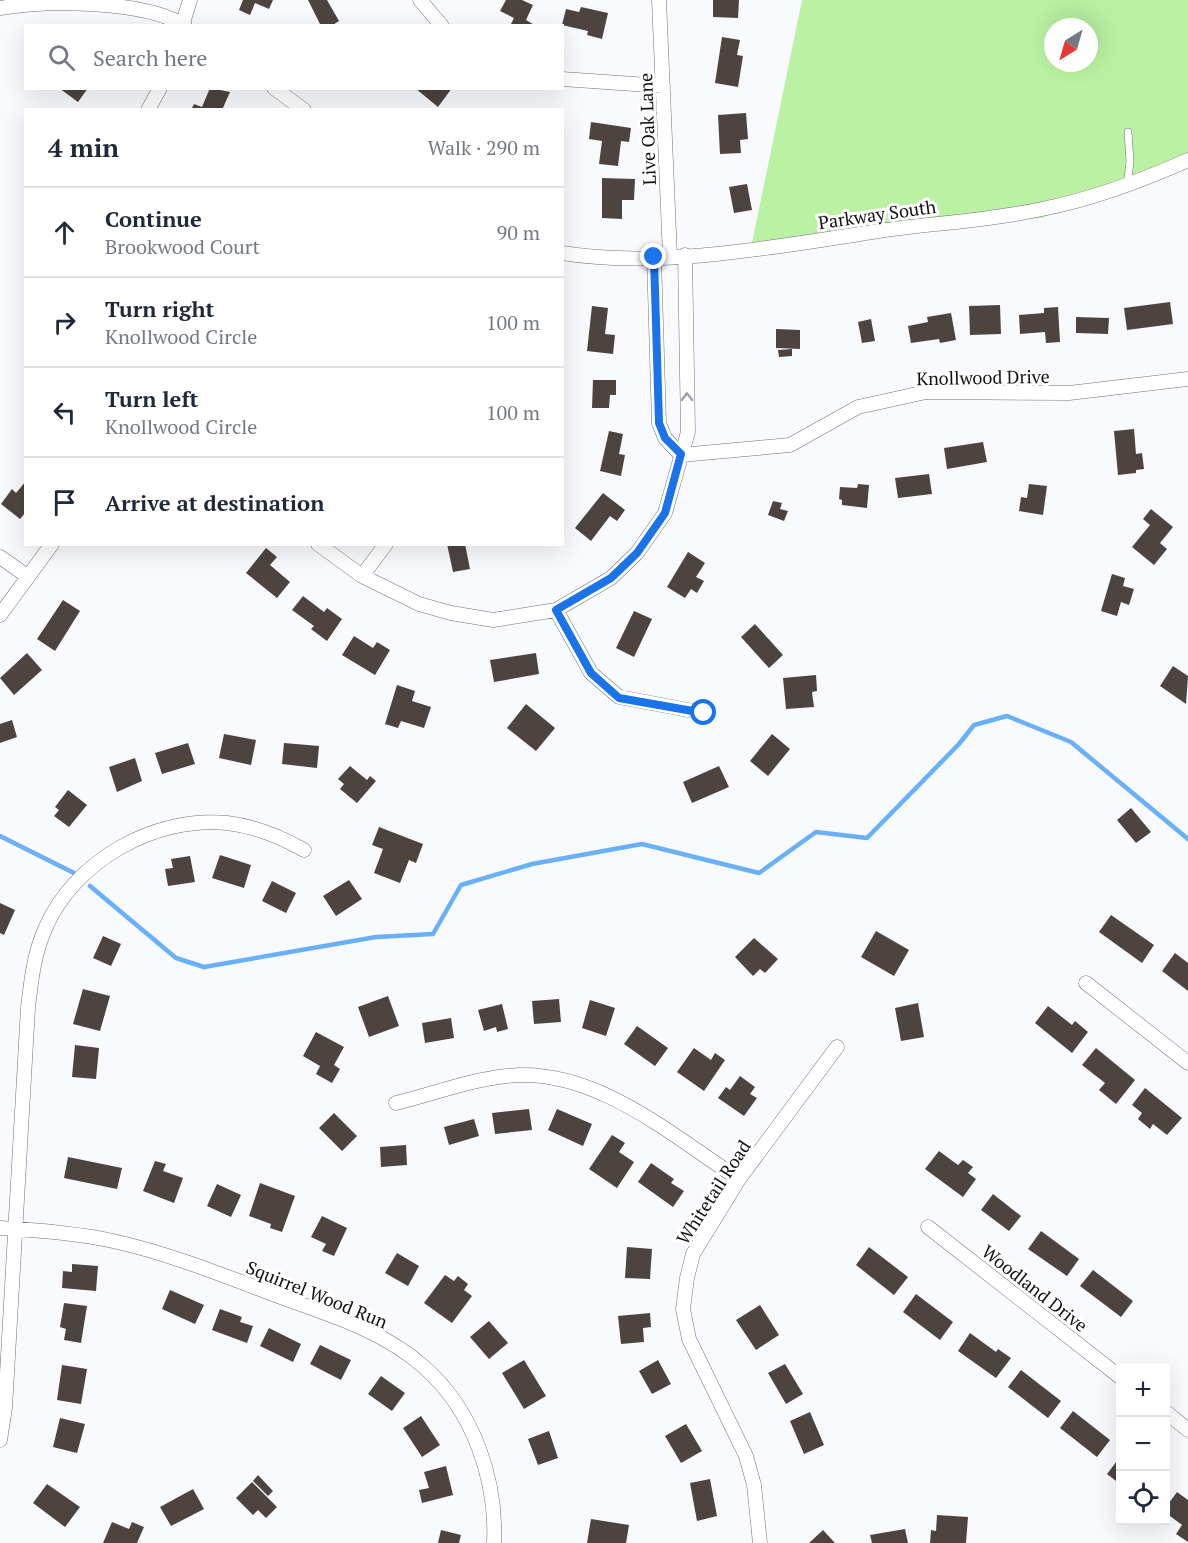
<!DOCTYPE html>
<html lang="en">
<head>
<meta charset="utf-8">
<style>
	:root { --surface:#fff; --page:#f2f2f3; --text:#1f2937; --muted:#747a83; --line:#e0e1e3 }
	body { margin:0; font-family:"PT Serif",serif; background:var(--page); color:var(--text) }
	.controls { position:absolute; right:18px; bottom:18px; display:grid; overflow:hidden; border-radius:0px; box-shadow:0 6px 24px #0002 }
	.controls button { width:54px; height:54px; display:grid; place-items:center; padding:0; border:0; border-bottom:2px solid var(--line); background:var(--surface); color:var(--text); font:30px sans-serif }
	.compass { position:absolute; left:1044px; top:18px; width:54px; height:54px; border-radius:50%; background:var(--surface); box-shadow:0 6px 24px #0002; rotate:217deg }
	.stop { position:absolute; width:18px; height:18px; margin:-14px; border:4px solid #1a73e8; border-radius:50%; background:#fff }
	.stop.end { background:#1a73e8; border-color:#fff; box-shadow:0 2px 6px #0008 }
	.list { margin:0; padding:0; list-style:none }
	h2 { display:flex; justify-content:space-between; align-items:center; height:78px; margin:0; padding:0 24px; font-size:26px }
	h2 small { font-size:20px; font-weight:400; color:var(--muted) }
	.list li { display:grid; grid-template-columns:39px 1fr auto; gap:18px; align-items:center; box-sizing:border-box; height:90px; padding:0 24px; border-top:2px solid var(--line) }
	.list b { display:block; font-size:22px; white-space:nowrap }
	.list p { margin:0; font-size:20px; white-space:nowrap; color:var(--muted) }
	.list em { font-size:20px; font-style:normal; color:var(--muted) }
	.icon { flex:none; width:33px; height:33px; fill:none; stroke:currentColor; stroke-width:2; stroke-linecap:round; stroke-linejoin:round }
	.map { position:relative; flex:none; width:1188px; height:1543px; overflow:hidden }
	.search { position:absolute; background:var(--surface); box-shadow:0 6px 24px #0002; left:24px; top:24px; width:540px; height:66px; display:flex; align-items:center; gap:15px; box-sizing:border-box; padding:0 21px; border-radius:0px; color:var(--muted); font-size:22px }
	.panel { position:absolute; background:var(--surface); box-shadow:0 6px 24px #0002; left:24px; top:108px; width:540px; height:438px; border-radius:0px }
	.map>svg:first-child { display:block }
</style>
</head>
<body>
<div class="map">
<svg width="1188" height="1543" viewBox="0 0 1188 1543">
	<rect width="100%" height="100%" fill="#f9fafe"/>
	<path fill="#baf1a2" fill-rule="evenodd" d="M802 0H1188V160L1167 171 1041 218 927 223 752 243ZM1053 27H1089V63H1053Z"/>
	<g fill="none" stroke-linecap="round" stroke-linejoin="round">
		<path stroke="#68b1f8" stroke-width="4.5" d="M0 836 74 873
			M90 886 176 958 204 967 376 937 433 934 461 885 532 864 642 844 759 873 816 832 867 838 959 744 974 725 1007 716 1071 742 1188 839"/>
	</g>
	<path fill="#4d4440" d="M243 0H273L269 9 255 3 250 15 239 10Z
		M308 0H327L339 21 331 26H321Z
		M506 0H522L533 5 526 20 536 26H510L514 18 500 11Z
		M713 0H739L738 18 713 17Z
		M581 7 608 13 602 39 587 35 588 31 562 25 566 9 579 12Z
		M722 37 740 40 737 55 743 56 738 87 715 83Z
		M59 88H88L78 102Z
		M210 88 230 92 222 110H191L194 104 202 107Z
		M415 88H452L438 107Z
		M746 113 748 139 740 140 741 153 720 154 718 115Z
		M591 122 631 128 629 142 621 141 618 166 599 164 602 141 589 139Z
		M602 178 635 179 634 200H622V219L602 218Z
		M747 184 752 210 734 213 729 187Z
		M1170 302 1173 324 1127 330 1124 308Z
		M1000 305 1001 334 970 335 969 306Z
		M592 306 608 308 605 334 615 335 613 354 587 351Z
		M1058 307 1060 342 1046 343 1045 332 1020 334 1019 315 1044 313V308Z
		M951 313 956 340 940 343 939 339 911 343 908 326 928 322 927 317Z
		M1076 317 1109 318 1108 334 1076 333Z
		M871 319 875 341 862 343 858 322Z
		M776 329 800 330V349L776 348Z
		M792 349V356L779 357 778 350Z
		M593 380H616V395H610L609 408H592Z
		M1134 429 1136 454 1142 453 1144 469 1136 470V473L1118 475 1114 431Z
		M609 431 623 434 619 454 625 455 621 476 600 471Z
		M983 442 987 462 947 469 944 448Z
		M929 474 932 494 898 498 895 478Z
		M26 481V512L20 519 1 504 12 489 16 493Z
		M858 484 869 485 867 508 842 505V500L839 499 840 487 857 488Z
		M1029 484 1047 486 1043 515 1019 511 1021 497 1027 498Z
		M603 493 625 510 617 521 610 516 591 541 575 528Z
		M773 501 782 503 780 509 788 511 784 521 768 515Z
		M1151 509 1173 527 1160 543 1167 549 1154 565 1132 547 1150 525 1143 519Z
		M447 544H465L470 569 453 572Z
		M266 548 277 557 270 565 290 582 277 598 246 573Z
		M688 552 705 563 696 577 704 581 697 593 691 589 685 598 667 587Z
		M1112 574 1125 578 1123 586 1134 589 1129 605 1121 602 1117 616 1101 611Z
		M303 596 324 612 327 608 342 619 327 641 311 629 314 626 292 610Z
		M63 600 80 611 55 651 37 639Z
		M634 611 652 619 634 657 616 648Z
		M755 624 783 655 769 668 741 637Z
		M354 636 373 648 377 642 390 650 375 675 342 655Z
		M27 653 42 670 14 695 0 678Z
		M536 653 539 674 494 682 490 660Z
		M1173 666 1188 676 1186 704 1160 686Z
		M816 675 817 691 812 692 814 707 786 709 783 678Z
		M397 685 415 691 412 701 431 707 424 728 401 721 398 728 385 724Z
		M526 704 555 728 536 751 507 728Z
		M12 720 17 737 0 743V724Z
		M224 734 256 740 251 765 219 758Z
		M772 734 790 749 768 776 750 761Z
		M188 743 195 764 162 774 155 753Z
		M284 743 319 746 317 768 282 764Z
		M135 758 142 781 117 792 109 767Z
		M350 766 367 780 370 776 376 781 357 803 340 789 344 784 338 779Z
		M719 766 729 787 692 803 683 782Z
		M68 790 87 805 69 827 54 816 59 810 55 807Z
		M1131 808 1151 832 1136 843 1117 820Z
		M379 827 423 844 416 863 409 860 400 883 374 873 383 849 372 845Z
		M220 855 251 865 244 888 212 878Z
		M190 856 195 882 168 886 165 869 173 868 171 859Z
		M349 880 362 899 336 916 323 896Z
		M272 881 296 893 286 913 262 901Z
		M0 903 15 910 4 935 0 933Z
		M1111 915 1154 945 1142 963 1099 932Z
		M876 931 909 950 894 976 861 957Z
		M103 936 121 944 111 966 93 958Z
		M754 938 778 959 765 973 760 969 753 976 735 957Z
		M1175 953 1188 963V991L1162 971Z
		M83 989 110 996 100 1031 73 1024Z
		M388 996 399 1026 369 1037 358 1007Z
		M559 999 561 1022 534 1024 532 1001Z
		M590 1000 615 1008 606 1036 582 1028Z
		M918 1003 924 1037 901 1041 895 1008Z
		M502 1004 508 1029 497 1032 496 1027 484 1031 478 1010Z
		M1048 1006 1072 1025 1075 1021 1088 1032 1072 1053 1035 1023Z
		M451 1018 454 1038 425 1043 422 1023Z
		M637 1026 668 1048 655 1066 624 1044Z
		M316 1032 344 1047 334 1065 340 1069 332 1083 316 1074 320 1066 303 1056Z
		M75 1045 99 1048 96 1079 72 1077Z
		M694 1048 711 1060 715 1053 725 1060 704 1091 677 1072Z
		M1096 1048 1135 1080 1116 1104 1099 1090 1105 1083 1082 1065Z
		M740 1076 755 1087 750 1094 757 1098 744 1116 718 1098 726 1087 730 1090Z
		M1145 1088 1182 1118 1167 1135 1153 1124 1150 1129 1138 1119 1142 1113 1132 1105Z
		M529 1109 532 1130 495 1134 492 1113Z
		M557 1109 592 1124 583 1146 548 1130Z
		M334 1113 357 1136 342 1151 319 1128Z
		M474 1119 479 1136 449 1145 444 1127Z
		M612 1135 625 1143 619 1152 634 1162 617 1188 589 1169Z
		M406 1145 407 1165 381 1167 380 1147Z
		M939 1151 958 1165 963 1160 973 1167 968 1173 976 1179 963 1197 925 1169Z
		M68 1157 122 1168 117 1189 64 1178Z
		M155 1161 166 1164 163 1171 183 1178 174 1203 143 1191Z
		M651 1163 674 1179 671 1183 684 1191 673 1207 638 1182Z
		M260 1183 295 1196 282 1232 270 1228 271 1224 249 1216Z
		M217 1184 241 1195 231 1217 207 1206Z
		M993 1194 1021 1216 1009 1231 981 1210Z
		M322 1216 347 1228 334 1256 322 1251 326 1244 311 1237Z
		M1041 1231 1079 1259 1067 1276 1028 1249Z
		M627 1247 652 1249 650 1279 625 1278Z
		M869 1247 908 1277 894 1295 856 1265Z
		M397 1253 419 1266 408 1286 385 1273Z
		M72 1264 98 1266 96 1291 62 1288 63 1271 72 1272Z
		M1093 1270 1133 1301 1121 1317 1080 1286Z
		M445 1275 454 1281 458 1276 468 1284 464 1290 472 1296 452 1323 424 1303Z
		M170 1290 204 1305 195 1324 162 1309Z
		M916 1294 953 1322 940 1340 903 1312Z
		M64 1303 87 1306 81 1343 64 1340 66 1329 60 1327Z
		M760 1305 779 1335 756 1350 736 1320Z
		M220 1309 242 1317 240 1322 253 1326 247 1343 212 1330Z
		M650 1313 651 1327 643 1328 644 1342 621 1344 618 1316Z
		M489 1321 508 1343 489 1359 470 1337Z
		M269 1328 301 1344 293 1362 260 1346Z
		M970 1333 996 1352 998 1349 1011 1358 996 1378 958 1351Z
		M320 1345 351 1360 341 1380 310 1364Z
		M524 1360 546 1396 524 1409 502 1373Z
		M658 1360 671 1384 652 1394 639 1371Z
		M785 1364 803 1394 786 1404 768 1373Z
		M62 1365 87 1369 81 1404 57 1400Z
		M1021 1370 1061 1401 1048 1418 1008 1387Z
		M381 1376 405 1393 392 1411 368 1394Z
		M1073 1411 1110 1440 1097 1457 1060 1428Z
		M810 1412 824 1445 804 1454 790 1421Z
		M421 1416 440 1445 422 1457 403 1428Z
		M60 1418 85 1424 77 1453 53 1447Z
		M686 1424 702 1451 681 1463 665 1436Z
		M549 1431 558 1458 538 1465 528 1439Z
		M1120 1457V1484L1107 1474Z
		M446 1466 453 1495 422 1503 419 1490 429 1488 424 1472Z
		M258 1475 273 1491 268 1496 253 1481Z
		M710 1479 717 1516 697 1521 690 1483Z
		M252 1482 277 1507 266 1518 258 1510 253 1515 236 1498Z
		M47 1484 80 1507 65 1527 33 1503Z
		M193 1489 204 1509 171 1526 160 1507Z
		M1177 1492 1188 1500V1542L1176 1534 1182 1525 1166 1513V1507Z
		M937 1515 968 1517 966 1543H930L931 1530 936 1531Z
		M591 1519 629 1525 626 1543H587Z
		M112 1522 129 1529 132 1522 144 1527 137 1543H103Z
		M905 1529 908 1543H872L870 1535Z
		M441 1530 461 1535 459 1543H438Z
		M823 1530 835 1543H809Z"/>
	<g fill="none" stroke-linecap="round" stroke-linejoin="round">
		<g stroke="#70737c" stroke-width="8">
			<path id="service" d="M1127 186 1130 162 1128 132"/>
		</g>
		<g stroke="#70737c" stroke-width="15">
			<path id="minor" d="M420 0 442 26
				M659 0 670 256
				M0 8C46 0 145 0 185 26
				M182 26 190 0
				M562 79 663 86
				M274 88 304 110
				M148 110 160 88
				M562 253C662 269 780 246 879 231 933 223 988 221 1042 209 1093 199 1141 181 1188 160
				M654 257 659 423 665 438 681 455
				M681 455 790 445 858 407 926 392 1069 393 1188 379
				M318 544 362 576 419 604 451 613 493 620 556 610 611 578 637 553 665 513 688 432 685 255
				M0 557 27 576
				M362 576 386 544
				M556 610 591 673 619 697 704 713
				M0 615 52 544
				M1086 983 1188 1063
				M396 1103C433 1094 469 1080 507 1076 593 1066 671 1135 739 1179
				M928 1227 1120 1377
				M0 1228C38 1230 76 1233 113 1241 172 1254 230 1278 286 1299 334 1316 385 1332 424 1367 473 1410 497 1479 494 1543
				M1166 1412 1188 1430
				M0 1440 5 1408 28 1008C31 981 34 954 45 929 74 861 154 816 227 823 254 826 281 837 304 850
				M760 1543 754 1485 746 1456 689 1339 683 1309 687 1278 693 1254 739 1179 837 1047"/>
		</g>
		<use href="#service" stroke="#fff" stroke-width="7"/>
		<use href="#minor" stroke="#fff" stroke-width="14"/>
	</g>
	<defs><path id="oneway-chevron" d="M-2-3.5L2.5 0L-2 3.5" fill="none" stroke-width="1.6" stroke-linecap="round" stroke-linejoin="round" transform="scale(1.5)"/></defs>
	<use stroke="#9fa0a1" href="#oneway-chevron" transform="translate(687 397) rotate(-91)"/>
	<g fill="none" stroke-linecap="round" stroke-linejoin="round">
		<path stroke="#1a73e8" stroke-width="8" d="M654 257 659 423 665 438 681 454 665 513 637 553 611 578 556 610 591 673 619 698 704 713"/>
	</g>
	<g text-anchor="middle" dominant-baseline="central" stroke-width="6" stroke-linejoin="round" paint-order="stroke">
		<g font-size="18" fill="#101114" stroke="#fff">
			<text transform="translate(647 129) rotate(-92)">Live Oak Lane</text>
			<text transform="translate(877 214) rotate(-8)">Parkway South</text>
			<text transform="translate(983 377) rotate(-1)">Knollwood Drive</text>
			<text transform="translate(713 1192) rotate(-57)">Whitetail Road</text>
			<text transform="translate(1035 1288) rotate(38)">Woodland Drive</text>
			<text transform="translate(317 1294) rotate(22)">Squirrel Wood Run</text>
		</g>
	</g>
</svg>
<div class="controls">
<button>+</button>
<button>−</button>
<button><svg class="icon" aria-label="locate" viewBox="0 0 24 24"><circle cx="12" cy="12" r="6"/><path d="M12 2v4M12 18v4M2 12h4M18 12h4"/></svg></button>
</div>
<svg class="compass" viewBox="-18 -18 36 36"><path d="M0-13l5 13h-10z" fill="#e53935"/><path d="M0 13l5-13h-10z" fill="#747a83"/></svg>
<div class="stop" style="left:704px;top:713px"></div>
<div class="stop end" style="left:654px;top:257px"></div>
<div class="search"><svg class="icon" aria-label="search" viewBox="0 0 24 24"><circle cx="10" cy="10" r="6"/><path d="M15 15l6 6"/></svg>Search here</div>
<section class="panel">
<h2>4 min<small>Walk · 290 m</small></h2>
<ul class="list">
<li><svg class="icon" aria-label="ahead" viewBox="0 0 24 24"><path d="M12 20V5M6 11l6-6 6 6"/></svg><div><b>Continue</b><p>Brookwood Court</p></div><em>90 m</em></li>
<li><svg class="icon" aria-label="right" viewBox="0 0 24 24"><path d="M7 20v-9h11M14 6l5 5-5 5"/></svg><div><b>Turn right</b><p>Knollwood Circle</p></div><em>100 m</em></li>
<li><svg class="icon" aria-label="left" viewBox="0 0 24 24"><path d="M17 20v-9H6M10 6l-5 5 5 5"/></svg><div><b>Turn left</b><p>Knollwood Circle</p></div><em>100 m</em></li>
<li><svg class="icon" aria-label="arrive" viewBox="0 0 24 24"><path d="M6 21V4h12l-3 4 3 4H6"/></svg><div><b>Arrive at destination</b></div></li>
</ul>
</section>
</div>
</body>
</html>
